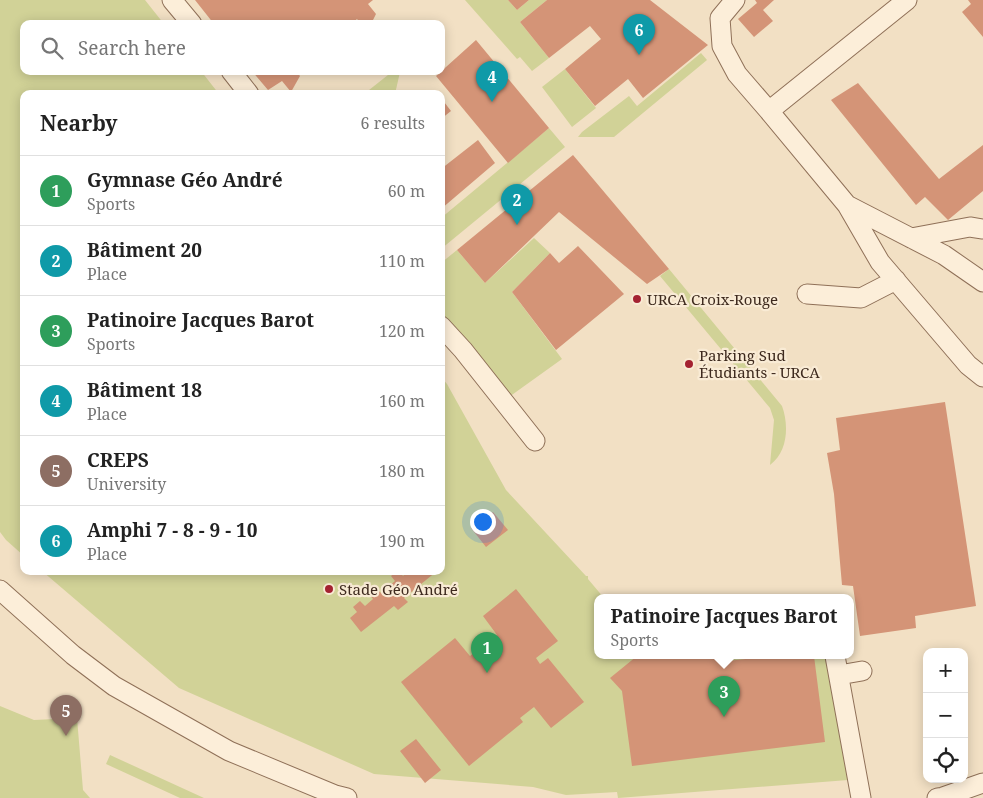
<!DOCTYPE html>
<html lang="en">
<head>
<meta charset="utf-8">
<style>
	:root { --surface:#fff; --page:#f2f2f2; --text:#222; --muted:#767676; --line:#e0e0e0; --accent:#7c3aed }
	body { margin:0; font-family:"Noto Serif",serif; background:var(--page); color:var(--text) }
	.controls { position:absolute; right:15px; bottom:15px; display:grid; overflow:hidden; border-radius:10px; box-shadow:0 2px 12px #0003 }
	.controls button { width:45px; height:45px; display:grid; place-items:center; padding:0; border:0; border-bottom:1px solid var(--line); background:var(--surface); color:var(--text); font:25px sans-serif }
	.you { position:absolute; left:482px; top:521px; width:18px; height:18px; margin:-12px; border:4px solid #fff; border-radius:50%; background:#1a73e8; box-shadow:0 0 0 8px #1a73e833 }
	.badge { display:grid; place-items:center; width:32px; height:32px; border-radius:50%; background:var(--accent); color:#fff; font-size:16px; font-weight:700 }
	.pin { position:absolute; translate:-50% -41px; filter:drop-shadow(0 1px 2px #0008) }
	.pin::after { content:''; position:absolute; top:26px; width:18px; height:15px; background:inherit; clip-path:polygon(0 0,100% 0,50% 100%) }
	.popup { position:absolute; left:594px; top:594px; width:260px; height:65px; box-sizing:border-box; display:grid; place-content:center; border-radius:10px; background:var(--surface); filter:drop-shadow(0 1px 4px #0005); font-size:16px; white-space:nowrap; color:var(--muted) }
	.popup b { font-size:19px; color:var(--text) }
	.popup::after { content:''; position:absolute; left:50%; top:100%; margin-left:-10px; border:10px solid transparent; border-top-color:var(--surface) }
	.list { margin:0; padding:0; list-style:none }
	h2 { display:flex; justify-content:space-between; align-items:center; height:65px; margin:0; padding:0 20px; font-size:21px }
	h2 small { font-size:16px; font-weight:400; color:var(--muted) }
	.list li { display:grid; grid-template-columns:32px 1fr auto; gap:15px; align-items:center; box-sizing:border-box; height:70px; padding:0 20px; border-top:1px solid var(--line) }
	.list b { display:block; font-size:19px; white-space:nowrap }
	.list p { margin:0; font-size:16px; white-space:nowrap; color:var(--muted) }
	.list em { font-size:16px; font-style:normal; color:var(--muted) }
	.icon { flex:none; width:28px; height:28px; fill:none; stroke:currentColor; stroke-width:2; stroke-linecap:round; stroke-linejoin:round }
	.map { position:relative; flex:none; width:983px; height:798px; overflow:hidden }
	.search { position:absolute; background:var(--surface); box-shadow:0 2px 12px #0003; left:20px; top:20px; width:425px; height:55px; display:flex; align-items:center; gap:12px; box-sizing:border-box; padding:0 18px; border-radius:10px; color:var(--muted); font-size:19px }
	.panel { position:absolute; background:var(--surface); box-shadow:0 2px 12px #0003; left:20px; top:90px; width:425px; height:485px; border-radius:10px }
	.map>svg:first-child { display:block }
</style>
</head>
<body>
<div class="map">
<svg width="983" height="798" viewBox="0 0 983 798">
	<rect width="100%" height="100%" fill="#f2e0c4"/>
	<path fill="#d1d297" d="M0 0H145L164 24H24V71H201L219 94H24V556L6 540 0 532Z
		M465 0H508L517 10 529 0H547L520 22 549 58 532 71 520 57 517 59Z
		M701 53 707 60 614 137H578L582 132 629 96 637 106Z
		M565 69 596 108 572 127 542 87Z
		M393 71 400 72 395 94H364Z
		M549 128 565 147 441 249V218Z
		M534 238 550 253 512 292 562 359 509 397 441 314V263L457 250 485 283Z
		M669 269 782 406C789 425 788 452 770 465L774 420 770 408 660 276Z
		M441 377 447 384 506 490 586 576H588V579L604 598H598V656H829L848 780 618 798 617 792 566 795 533 787 374 774 179 688 42 571H441Z
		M0 706 34 720 77 718 83 790 90 798H0Z
		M110 755 204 798H180L106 764Z"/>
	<path fill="#d49477" d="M195 0H373L368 4 376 14 371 24H361L357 19 351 24H214Z
		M508 0H529L517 10Z
		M547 0H650L708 45 643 98 628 79 595 106 565 69 601 39 590 26 549 58 520 22Z
		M755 0H774L763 10 773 21 754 37 738 19 757 3Z
		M968 0H983V37L962 12 971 4Z
		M476 40 549 128 508 163 436 76Z
		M252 71H296L300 76 291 92 282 81 268 90Z
		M858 83 939 179 983 145V191L948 220 925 197 916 205 831 100Z
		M441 98 451 111 441 119Z
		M478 140 495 163 441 209V169Z
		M573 155 669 269 647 284 559 212 485 283 457 250Z
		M578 246 624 294 556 350 512 292 550 253 559 263Z
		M945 402 976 606 915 616 916 628 860 636 853 586 842 585 834 494 827 453 840 450 836 418Z
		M493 512 508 530 486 547 471 528Z
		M397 571H399L403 576 408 571H437L404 598 408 602 398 610 394 606 361 632 350 618 357 612 353 607 360 601 365 606 373 599 369 594 376 588 381 593 395 581 391 576Z
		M516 589 558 641 536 658 540 664 548 658 584 702 551 728 534 707 520 718 523 722 469 766 401 682 455 638 470 656 497 635 483 616Z
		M637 656H726L727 661 772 656H814L825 742 632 766 622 691 610 678Z
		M416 739 441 770 425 783 400 751Z"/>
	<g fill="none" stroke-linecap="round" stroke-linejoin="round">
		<g stroke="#8f7058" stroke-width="21">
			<path id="minor" d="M172 0 192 24
				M735 0 720 18 722 46 737 74 769 111
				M907 0 769 111 847 205 880 262 968 365 983 377
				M231 71 249 94
				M847 205 944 255 983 282
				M911 238 970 227 983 229
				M807 294 861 298 896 280
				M441 326 463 350 535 441
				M0 590 73 655 114 686 229 751 335 795 347 798
				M835 656 861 798
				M839 675 862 671
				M937 798 943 797 983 783"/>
		</g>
		<use href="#minor" stroke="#fceed9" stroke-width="19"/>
	</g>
	<g fill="#a42231" stroke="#f9ebd5" stroke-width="2">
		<circle cx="637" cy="299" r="5"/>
		<circle cx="689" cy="364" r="5"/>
		<circle cx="329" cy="589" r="5"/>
	</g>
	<g text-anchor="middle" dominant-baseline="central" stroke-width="4.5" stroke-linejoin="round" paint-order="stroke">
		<g font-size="15" fill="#3e2a1e" stroke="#f9ebd5" text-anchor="start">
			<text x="647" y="299">URCA Croix-Rouge</text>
			<text x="699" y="355">Parking Sud<tspan x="699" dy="17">Étudiants - URCA</tspan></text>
			<text x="339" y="589">Stade Géo André</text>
		</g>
	</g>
</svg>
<div class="controls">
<button>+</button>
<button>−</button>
<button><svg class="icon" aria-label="locate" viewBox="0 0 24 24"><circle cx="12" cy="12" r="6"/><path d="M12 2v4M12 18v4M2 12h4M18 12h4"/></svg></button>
</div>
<div class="you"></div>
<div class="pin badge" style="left:487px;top:673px;background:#2e9e5b">1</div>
<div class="pin badge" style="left:517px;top:225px;background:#0f9aa8">2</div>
<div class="pin badge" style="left:724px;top:717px;background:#2e9e5b">3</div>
<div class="popup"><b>Patinoire Jacques Barot</b>Sports</div>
<div class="pin badge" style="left:492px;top:102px;background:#0f9aa8">4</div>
<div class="pin badge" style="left:66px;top:736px;background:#8d6e63">5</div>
<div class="pin badge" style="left:639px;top:55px;background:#0f9aa8">6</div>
<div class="search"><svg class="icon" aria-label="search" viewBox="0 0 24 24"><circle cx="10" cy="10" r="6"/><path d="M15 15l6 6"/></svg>Search here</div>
<section class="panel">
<h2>Nearby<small>6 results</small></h2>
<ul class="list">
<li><span class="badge" style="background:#2e9e5b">1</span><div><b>Gymnase Géo André</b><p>Sports</p></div><em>60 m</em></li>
<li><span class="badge" style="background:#0f9aa8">2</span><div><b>Bâtiment 20</b><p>Place</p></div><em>110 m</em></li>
<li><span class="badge" style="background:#2e9e5b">3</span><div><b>Patinoire Jacques Barot</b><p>Sports</p></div><em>120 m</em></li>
<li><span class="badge" style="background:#0f9aa8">4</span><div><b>Bâtiment 18</b><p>Place</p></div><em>160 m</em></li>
<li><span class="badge" style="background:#8d6e63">5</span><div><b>CREPS</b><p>University</p></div><em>180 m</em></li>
<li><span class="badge" style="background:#0f9aa8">6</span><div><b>Amphi 7 - 8 - 9 - 10</b><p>Place</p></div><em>190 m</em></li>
</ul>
</section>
</div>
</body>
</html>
